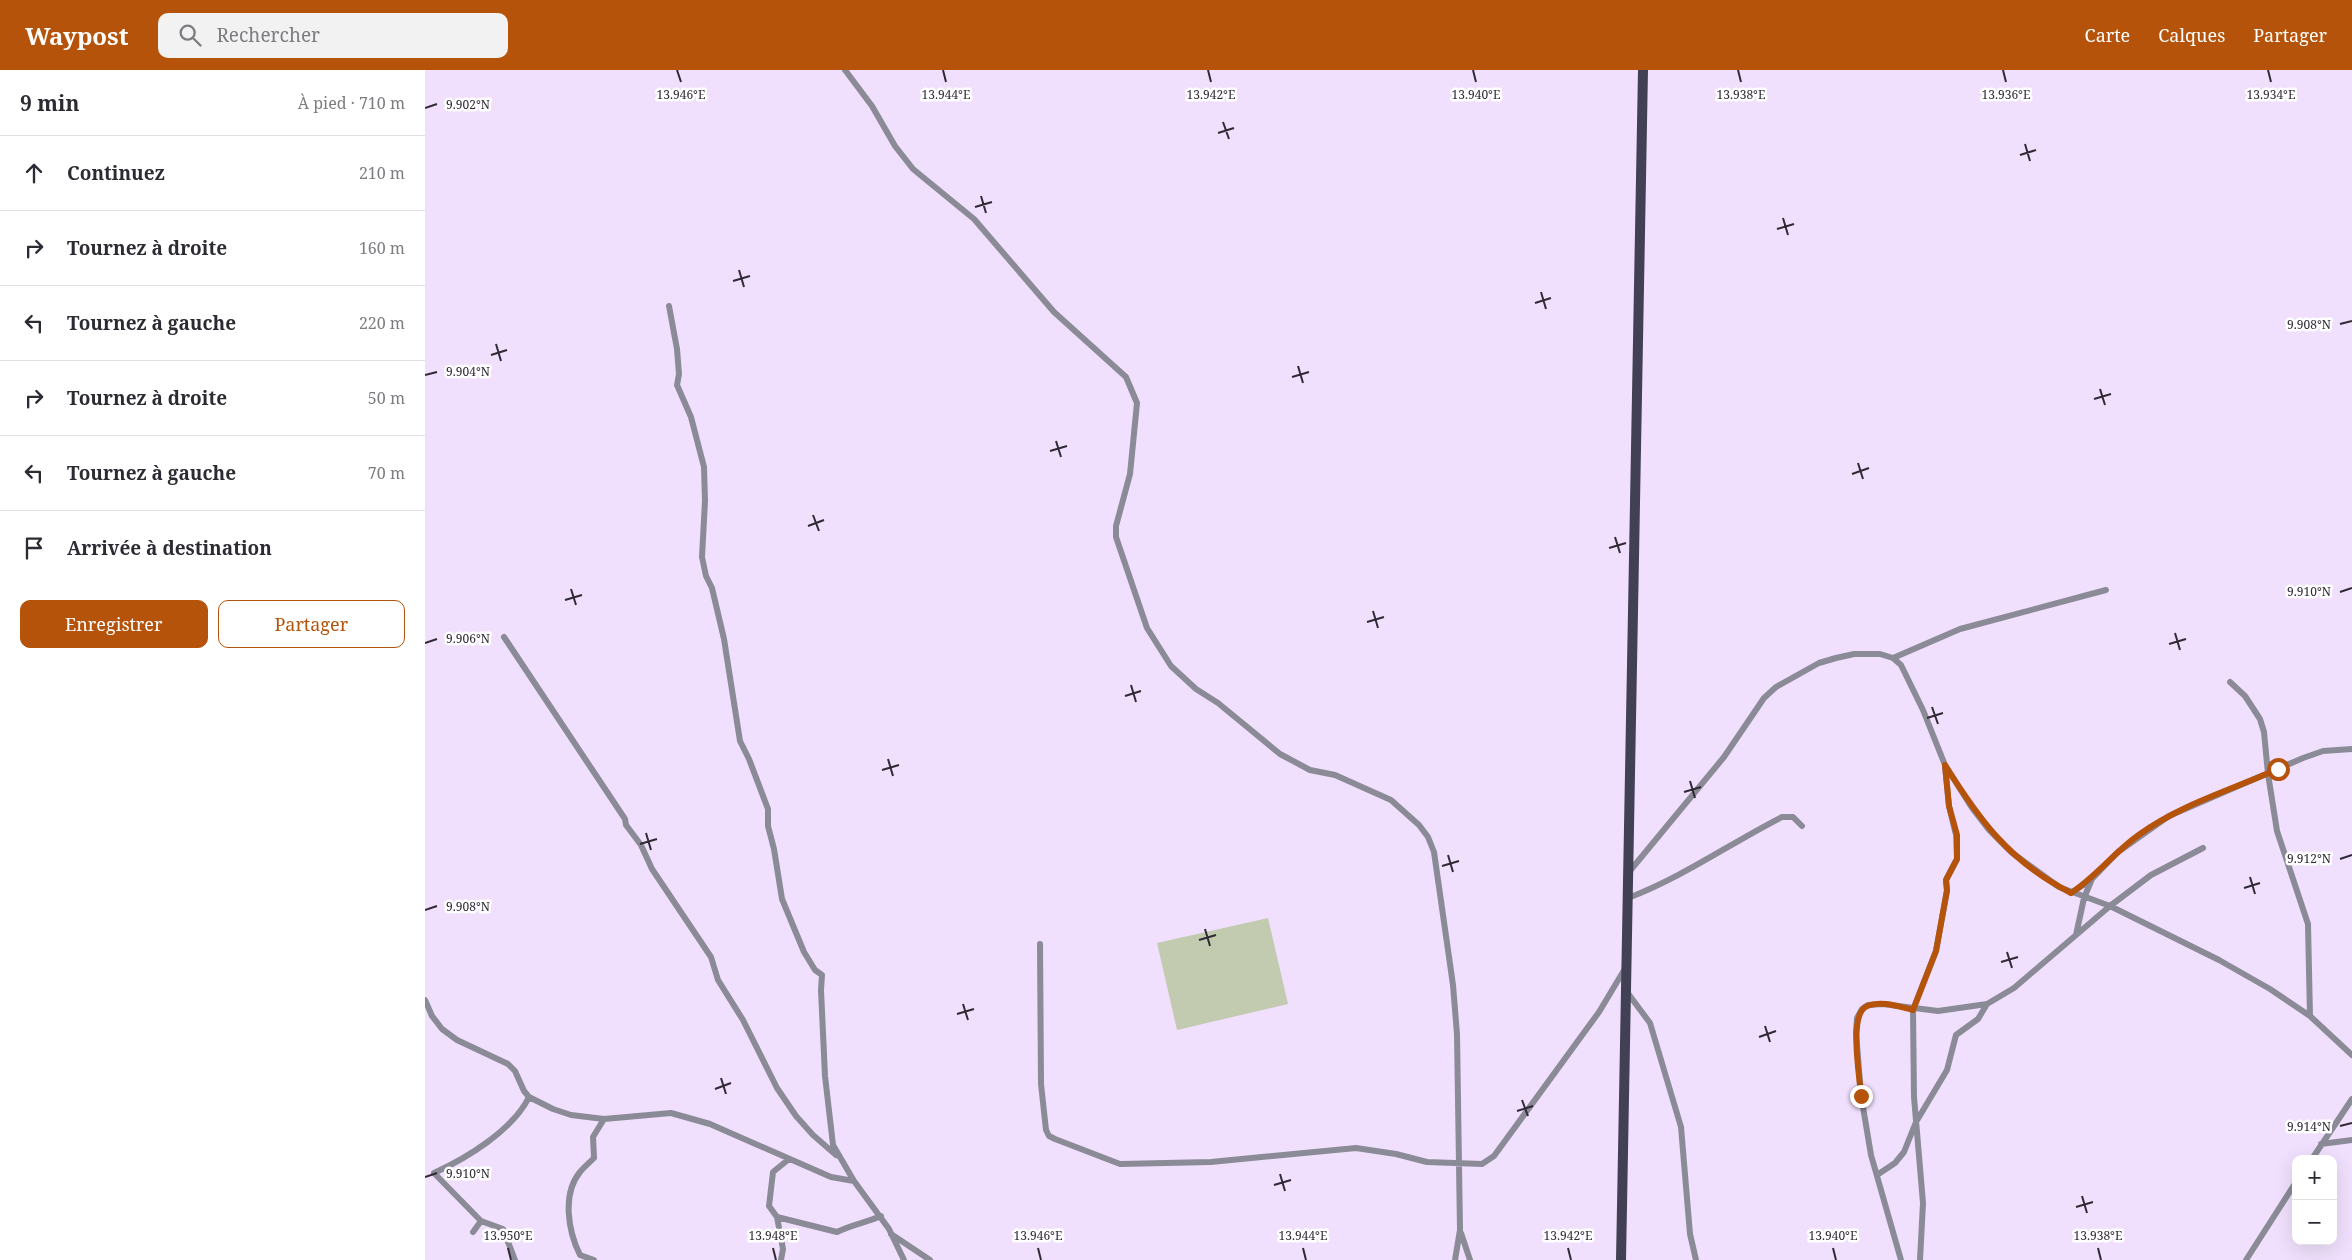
<!DOCTYPE html>
<html lang="fr">
<head>
<meta charset="utf-8">
<style>
	:root { --surface:#fff; --page:#f2f2f3; --text:#2b2b33; --muted:#7c7c81; --line:#e1e1e2; --accent:#b45309 }
	body { margin:0; font-family:"Noto Serif",serif; background:var(--page); color:var(--text) }
	.controls { position:absolute; right:15px; bottom:15px; display:grid; overflow:hidden; border-radius:10px; box-shadow:0 5px 20px #0002 }
	.controls button { width:45px; height:45px; display:grid; place-items:center; padding:0; border:0; border-bottom:1px solid var(--line); background:var(--surface); color:var(--text); font:25px sans-serif }
	.stop { position:absolute; width:15px; height:15px; margin:-11px; border:4px solid #b45309; border-radius:50%; background:#fff }
	.stop.end { background:#b45309; border-color:#fff; box-shadow:0 1px 5px #0008 }
	.list { margin:0; padding:0; list-style:none }
	h2 { display:flex; justify-content:space-between; align-items:center; height:65px; margin:0; padding:0 20px; font-size:21px }
	h2 small { font-size:16px; font-weight:400; color:var(--muted) }
	.list li { display:grid; grid-template-columns:32px 1fr auto; gap:15px; align-items:center; box-sizing:border-box; height:75px; padding:0 20px; border-top:1px solid var(--line) }
	.list b { display:block; font-size:19px; white-space:nowrap }
	.list em { font-size:16px; font-style:normal; color:var(--muted) }
	.actions { display:flex; gap:10px; padding:15px 20px }
	.actions a { flex:1; padding:11px 0; border:1px solid var(--accent); border-radius:10px; text-align:center; font-size:18px; color:var(--accent) }
	.actions .main { background:var(--accent); color:#fff }
	.icon { flex:none; width:28px; height:28px; fill:none; stroke:currentColor; stroke-width:2; stroke-linecap:round; stroke-linejoin:round }
	.map { position:relative; flex:none; width:1927px; height:1190px; overflow:hidden }
	header { display:flex; align-items:center; gap:30px; box-sizing:border-box; height:70px; padding:0 25px; background:var(--accent); color:#fff }
	header strong { font-size:24px }
	nav { display:flex; gap:28px; margin-inline-start:auto; font-size:18px }
	.search { width:350px; height:45px; background:var(--page); display:flex; align-items:center; gap:12px; box-sizing:border-box; padding:0 18px; border-radius:10px; color:var(--muted); font-size:19px }
	main { display:flex }
	aside { flex:1; background:var(--surface) }
	.map>svg:first-child { display:block }
</style>
</head>
<body>
<header>
<strong>Waypost</strong>
<div class="search"><svg class="icon" aria-label="search" viewBox="0 0 24 24"><circle cx="10" cy="10" r="6"/><path d="M15 15l6 6"/></svg>Rechercher</div>
<nav><a>Carte</a><a>Calques</a><a>Partager</a></nav>
</header>
<main>
<aside>
<h2>9 min<small>À pied · 710 m</small></h2>
<ul class="list">
<li><svg class="icon" aria-label="ahead" viewBox="0 0 24 24"><path d="M12 20V5M6 11l6-6 6 6"/></svg><div><b>Continuez</b></div><em>210 m</em></li>
<li><svg class="icon" aria-label="right" viewBox="0 0 24 24"><path d="M7 20v-9h11M14 6l5 5-5 5"/></svg><div><b>Tournez à droite</b></div><em>160 m</em></li>
<li><svg class="icon" aria-label="left" viewBox="0 0 24 24"><path d="M17 20v-9H6M10 6l-5 5 5 5"/></svg><div><b>Tournez à gauche</b></div><em>220 m</em></li>
<li><svg class="icon" aria-label="right" viewBox="0 0 24 24"><path d="M7 20v-9h11M14 6l5 5-5 5"/></svg><div><b>Tournez à droite</b></div><em>50 m</em></li>
<li><svg class="icon" aria-label="left" viewBox="0 0 24 24"><path d="M17 20v-9H6M10 6l-5 5 5 5"/></svg><div><b>Tournez à gauche</b></div><em>70 m</em></li>
<li><svg class="icon" aria-label="arrive" viewBox="0 0 24 24"><path d="M6 21V4h12l-3 4 3 4H6"/></svg><div><b>Arrivée à destination</b></div></li>
</ul>
<div class="actions"><a class="main">Enregistrer</a><a>Partager</a></div>
</aside>
<div class="map">
<svg width="1927" height="1190" viewBox="0 0 1927 1190">
	<rect width="100%" height="100%" fill="#f0e0fd"/>
	<path fill="#c2cbaf" d="M843 848 863 934 752 960 732 873Z"/>
	<g fill="none" stroke-linecap="round" stroke-linejoin="round">
		<path stroke="#8b8a97" stroke-width="6" d="M420 0 447 36 470 76 488 99 549 149 629 242 701 307 712 333 705 404 691 456V467L722 558 746 596 771 619 793 633 855 684 885 700 910 705 966 730 994 755 1003 767 1009 782 1028 915 1032 964 1035 1160 1030 1190
			M244 236 252 279 254 304 252 315 266 347 279 397 280 431 277 487 281 506 287 518 299 569 315 671 324 689 343 739V756L349 779 357 829 379 882 390 900 397 905 396 920 400 1006 408 1075 429 1111 464 1159 479 1190
			M79 567 200 749 201 755 216 775 227 799 286 887 293 910 318 950 352 1018 371 1046 388 1065 411 1085
			M1468 588 1535 559 1681 520
			M1805 612 1820 626 1835 649 1839 662 1843 704 1852 761 1883 854 1885 946
			M1204 802 1299 687 1339 628 1351 617 1394 593 1411 588 1429 584H1455L1468 588 1476 595 1498 640 1520 695 1547 738 1564 760 1586 782 1634 817 1685 836 1794 890 1845 919 1885 946 1927 985
			M1646 823 1667 809 1693 782 1744 746 1878 688 1898 681 1927 679
			M1203 828C1258 807 1304 774 1357 747H1368L1377 756
			M1651 865 1659 828 1667 809
			M615 874 616 1014 621 1060 624 1066 630 1069 695 1094 786 1092 931 1078 971 1084 1002 1092 1057 1094 1069 1086 1174 942 1201 897
			M1202 922 1225 953 1256 1057 1265 1164 1271 1190
			M0 930 7 946 17 959 32 970 83 994 90 1001 99 1021 104 1027 128 1039 146 1045 179 1049 246 1043 285 1054 406 1107 429 1111
			M1896 1074 1927 1070
			M1887 1089 1927 1029
			M1452 1105 1470 1093 1479 1082 1491 1052 1522 1000 1531 965 1553 949 1562 934
			M352 1147 412 1162C428 1154 440 1153 456 1146
			M56 1151 78 1159 90 1190
			M48 1162 56 1151 9 1103C42 1088 88 1060 104 1027
			M1036 1163 1045 1190
			M466 1164 505 1190
			M169 1190 155 1185C143 1161 137 1124 155 1102 159 1097 164 1093 169 1088L168 1067 179 1049
			M356 1190 358 1179 352 1147 344 1136 348 1102 364 1089
			M1476 1190 1446 1085 1436 1025 1431 962 1432 948 1437 939 1443 935 1458 934 1513 941 1562 934 1589 918 1685 836 1726 805 1778 778
			M1495 1190 1498 1133 1489 1027 1488 940 1511 881 1522 821 1521 810 1532 789 1531 765 1524 736 1520 696
			M1821 1190 1871 1112"/>
		<path stroke="#414055" stroke-width="10" d="M1196 1190 1218 0"/>
	</g>
	<g fill="none" stroke-linecap="round" stroke-linejoin="round">
		<path stroke="#b45309" stroke-width="6" d="M1436 1026C1435 1007 1423 944 1442 936 1456 930 1475 937 1488 940L1511 881 1522 820 1521 810 1532 789V765L1524 736 1520 695C1555 751 1585 792 1646 823 1672 806 1689 782 1715 764 1757 734 1806 720 1853 699"/>
	</g>
	<path fill="none" stroke="#302a35" stroke-width="2" d="M252 0 256 12M518 0 521 12M783 0 786 12M1048 0 1051 12M1313 0 1316 12M1578 0 1581 12M1843 0 1846 12M0 38 12 34M798 52 804 69M793 63 809 58M1600 74 1605 91M1595 85 1611 80M556 126 561 143M550 137 567 132M1358 148 1363 165M1352 159 1369 154M314 200 319 217M308 211 325 206M1116 222 1121 239M1110 233 1126 228M1915 254 1927 251M71 274 76 291M66 285 82 280M873 296 878 313M0 305 12 302M867 307 884 302M1675 319 1680 335M1669 329 1686 324M631 371 636 387M625 381 642 376M1433 393 1438 409M1427 404 1444 398M388 445 394 461M383 456 399 450M1190 467 1195 483M1184 478 1201 473M146 519 151 535M1915 522 1927 518M140 530 157 525M948 541 953 558M942 552 959 547M1750 563 1755 580M0 573 12 569M1744 574 1761 569M706 615 711 632M700 626 716 621M1507 637 1513 654M1502 648 1518 643M463 689 468 706M457 700 474 695M1265 711 1270 728M1259 722 1276 717M221 763 226 780M215 774 232 769M1023 785 1028 802M1915 789 1927 785M1017 796 1034 791M1825 807 1830 824M1819 818 1835 813M0 840 12 836M780 859 785 876M774 870 791 865M1582 882 1587 898M1576 892 1593 887M538 934 543 950M532 944 549 939M1340 956 1345 972M1334 967 1351 961M296 1008 301 1024M290 1019 306 1013M1097 1030 1103 1046M1092 1041 1108 1036M1915 1056 1927 1053M855 1104 860 1121M0 1107 12 1103M849 1115 866 1110M1657 1126 1662 1143M1651 1137 1668 1132M83 1178 86 1190M348 1178 351 1190M613 1178 616 1190M878 1178 881 1190M1143 1178 1146 1190M1408 1178 1411 1190M1673 1178 1676 1190"/>
	<g font-size="12" text-anchor="middle" fill="#302a35" stroke="#fff" stroke-width="5" stroke-linejoin="round" paint-order="stroke">
		<text x="256" y="29">13.946°E</text>
		<text x="521" y="29">13.944°E</text>
		<text x="786" y="29">13.942°E</text>
		<text x="1051" y="29">13.940°E</text>
		<text x="1316" y="29">13.938°E</text>
		<text x="1581" y="29">13.936°E</text>
		<text x="1846" y="29">13.934°E</text>
		<text x="43" y="39">9.902°N</text>
		<text x="1884" y="259">9.908°N</text>
		<text x="43" y="306">9.904°N</text>
		<text x="1884" y="526">9.910°N</text>
		<text x="43" y="573">9.906°N</text>
		<text x="1884" y="793">9.912°N</text>
		<text x="43" y="841">9.908°N</text>
		<text x="1884" y="1061">9.914°N</text>
		<text x="43" y="1108">9.910°N</text>
		<text x="83" y="1170">13.950°E</text>
		<text x="348" y="1170">13.948°E</text>
		<text x="613" y="1170">13.946°E</text>
		<text x="878" y="1170">13.944°E</text>
		<text x="1143" y="1170">13.942°E</text>
		<text x="1408" y="1170">13.940°E</text>
		<text x="1673" y="1170">13.938°E</text>
	</g>
</svg>
<div class="controls">
<button>+</button>
<button>−</button>
</div>
<div class="stop" style="left:1853px;top:699px"></div>
<div class="stop end" style="left:1436px;top:1026px"></div>
</div>
</main>
</body>
</html>
